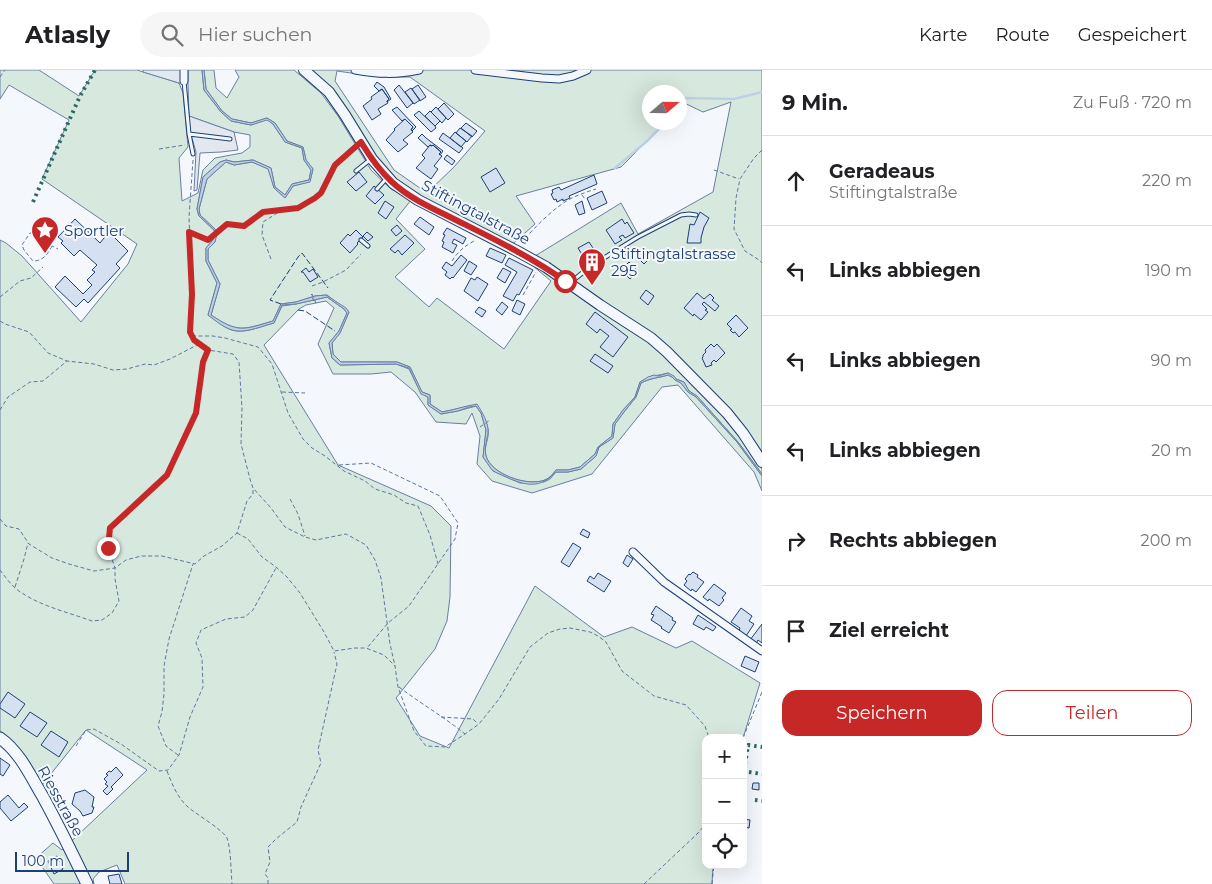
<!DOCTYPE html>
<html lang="de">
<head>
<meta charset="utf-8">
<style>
	:root { --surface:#fff; --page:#f6f6f6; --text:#202124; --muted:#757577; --line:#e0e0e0; --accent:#c62828 }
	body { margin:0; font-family:Montserrat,sans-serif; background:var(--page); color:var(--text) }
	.controls { position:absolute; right:15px; bottom:15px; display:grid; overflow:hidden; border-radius:10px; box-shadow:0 5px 20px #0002 }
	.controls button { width:45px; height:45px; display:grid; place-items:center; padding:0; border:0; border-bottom:1px solid var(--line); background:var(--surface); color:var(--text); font:25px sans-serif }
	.compass { position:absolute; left:642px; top:15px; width:45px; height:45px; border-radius:50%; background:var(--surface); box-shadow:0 5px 20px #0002; rotate:70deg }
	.scale { position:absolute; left:15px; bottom:12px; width:114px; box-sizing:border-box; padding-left:5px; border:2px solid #1d3f73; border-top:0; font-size:14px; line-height:18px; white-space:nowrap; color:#1d3f73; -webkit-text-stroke:4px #f4f7fb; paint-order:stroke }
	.stop { position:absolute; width:15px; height:15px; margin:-11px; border:4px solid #c62828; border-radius:50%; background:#fff }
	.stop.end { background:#c62828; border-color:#fff; box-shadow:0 1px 5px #0008 }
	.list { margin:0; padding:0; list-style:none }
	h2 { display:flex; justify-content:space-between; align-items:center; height:65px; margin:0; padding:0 20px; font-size:21px }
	h2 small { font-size:16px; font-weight:400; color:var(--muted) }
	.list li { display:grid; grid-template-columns:32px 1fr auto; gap:15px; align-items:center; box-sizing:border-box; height:90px; padding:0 20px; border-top:1px solid var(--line) }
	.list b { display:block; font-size:19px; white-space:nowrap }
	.list p { margin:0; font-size:16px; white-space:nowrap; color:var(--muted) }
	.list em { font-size:16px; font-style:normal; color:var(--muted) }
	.actions { display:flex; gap:10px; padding:15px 20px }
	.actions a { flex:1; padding:11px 0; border:1px solid var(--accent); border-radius:15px; text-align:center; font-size:18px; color:var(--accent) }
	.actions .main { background:var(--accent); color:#fff }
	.icon { flex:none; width:28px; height:28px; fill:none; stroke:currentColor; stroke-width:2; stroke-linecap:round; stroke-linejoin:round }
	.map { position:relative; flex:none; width:762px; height:814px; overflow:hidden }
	header { display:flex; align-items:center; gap:30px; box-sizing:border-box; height:70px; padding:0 25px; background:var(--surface); border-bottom:1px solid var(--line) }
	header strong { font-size:24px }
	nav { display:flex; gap:28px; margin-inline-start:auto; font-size:18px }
	.search { width:350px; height:45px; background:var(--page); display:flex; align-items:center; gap:12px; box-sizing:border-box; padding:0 18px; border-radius:28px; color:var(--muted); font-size:19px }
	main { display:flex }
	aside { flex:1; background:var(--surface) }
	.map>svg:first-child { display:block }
</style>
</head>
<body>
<header>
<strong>Atlasly</strong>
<div class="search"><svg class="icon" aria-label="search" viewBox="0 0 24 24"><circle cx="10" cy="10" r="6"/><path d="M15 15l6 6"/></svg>Hier suchen</div>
<nav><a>Karte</a><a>Route</a><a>Gespeichert</a></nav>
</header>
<main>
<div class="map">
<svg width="762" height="814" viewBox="0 0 762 814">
	<rect width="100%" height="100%" fill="#f4f7fb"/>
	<path fill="#d7e8df" stroke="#687fa3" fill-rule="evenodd" d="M0 0H39L79 26 95 0H137L179 13 183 23 188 77 179 88 182 131 198 123 203 100 215 88 242 83 250 77V65L234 62 189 46 188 15V0H202L204 20 221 42 231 51 251 55 267 49 273 54 285 72 302 78 304 90 311 100 309 110 292 114 285 125 275 117 271 98 253 90 234 92 226 90 220 92 203 107 197 139 199 146 214 160 215 163 213 170 206 178V191L217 213 208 245C217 251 226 260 237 261 249 262 262 256 274 253L282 236 296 234 327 227 344 239 347 243 339 261 329 273 332 288 340 295 396 294 409 299 421 323 428 327V335L441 344 458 341 476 336 481 343 486 360 483 387 493 401 520 413 544 412 550 409 556 402H568L581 399 596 386 599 377 613 368 615 354 624 342 636 327 641 313C651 308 658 308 668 305L672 307 675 310 681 313 688 322 696 327 737 372 762 406V421L754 402 678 315 662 317 592 404 532 423 492 411 477 394 480 366 472 343 466 354 436 352 415 322 391 302 371 304H333L318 274 334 238 326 231 306 235 299 239 264 275 338 395 431 436 451 456 450 527 447 551 435 579 396 628 420 666 449 678 535 516 604 567 632 557 676 578 692 571 760 613 743 668H706V795H713L712 814H125L117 795 99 802 93 809 94 814H54L36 788 53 773 62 780 147 700 86 660 42 715C30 695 19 674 0 661V170L6 173 22 186 81 252 128 194 137 174 42 109 69 50 9 15 0 29Z
		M204 0H214L216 18 227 28 239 7 235 0H294L321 23 338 46 371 100 391 119 411 130 396 149 425 179 395 207 429 237 437 228 504 279 551 211 527 191 621 133 638 164 713 122 731 32 703 42 680 31V22H650V52L664 53 659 59 621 97 516 126 535 154 506 180 393 113 345 45 304 0H762V383L754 386 762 399V404L738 372 697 326 689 321 684 312 676 309 668 303C657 306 651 305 640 312L635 327 623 340 613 354 612 366 598 377 595 384 580 397 568 400H556C553 404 550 408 545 410 527 417 491 404 486 386 483 377 490 368 488 359 487 352 480 341 477 335 465 336 454 340 442 342L430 334V325L422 322 410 297 397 292H341L333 284 332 273 340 263 349 242 327 225 315 226 296 232 281 234 273 251C242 260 238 263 211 245L220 214 208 190V179L215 172V159L200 145 199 139 207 109 226 92 234 95 252 92 269 99 274 118 285 128 293 116 310 111 313 99 306 90 303 77 287 71 275 53 267 48 251 53 232 49 222 41 206 19ZM337 1 379 7H410L485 61 454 97 427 123 394 100 335 11Z"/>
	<path fill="#e3e8f0" stroke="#687fa3" d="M143 0H184V11L179 13 143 2Z
		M189 46 234 62 238 80 221 82 200 83 197 120 194 121 196 82 190 61Z"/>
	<path fill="#bed0e5" stroke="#687fa3" d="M202 0H204L206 19 222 41 232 49 251 53 267 48 275 53 287 71 303 77 306 90 313 99 310 112 293 116 285 128 274 118 268 99 252 92 234 95 226 92 207 109 199 139 200 145 215 159 217 164 215 172 208 179V190L220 214 211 245C238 263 243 260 273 251L281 234 296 232 315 226 326 225 346 238 349 242 340 263 332 273 333 284 341 292H397L410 297 422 322 430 325V334L442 342C454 340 465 336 477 334 482 342 489 353 488 363 487 370 484 378 486 386 491 404 527 417 545 410 550 408 553 404 556 400H568L580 397 595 384 598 377 612 366 613 354 623 340 635 327 640 312 648 307 654 305 658 306 668 303 674 306 676 309 684 312 689 321 697 326 738 372 762 404V406L737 372 696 327 688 322 681 313 675 310 672 307 668 305C658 308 650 308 641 313L636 327 624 342 615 354 613 368 599 377 596 386 581 399 568 402H556C540 419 526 416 506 407 502 405 496 403 492 400 489 396 486 391 483 387L486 360 481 343 476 336 469 337 458 341 441 344 428 335V327L421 324 409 298 396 294 340 295 332 288 329 273 339 261 347 243 344 239 327 227 296 234 282 235 274 253C262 256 249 262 237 261 226 260 216 251 208 245L217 213 206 191V178L213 170 215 163 214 160 199 146 197 139 203 107 220 92 226 90 234 92 253 90 271 98 275 117 285 125 292 114 309 110 311 100 304 90 302 78 285 72 273 54 267 50 251 55 231 51 221 42 204 20Z"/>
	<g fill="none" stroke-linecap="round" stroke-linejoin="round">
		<path stroke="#bed0e5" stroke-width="2.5" d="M680 30 681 28 734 29 762 22
			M615 98 646 72 659 59 664 52"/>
	</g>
	<path fill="#d5e0f0" stroke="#1d3f73" d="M377 12 384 17 391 29 387 32V31L389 29 382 19 379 21 374 16Z
		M399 15 413 33 407 38 394 20Z
		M418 15 426 27 420 31 412 19Z
		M411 18 420 30 414 34 405 22Z
		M382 19 389 29 387 31 388 33 378 39 381 44 372 50 363 36 372 29 371 27Z
		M444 33 454 44 448 50 438 39Z
		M397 37 416 57 412 61 411 60 413 57 405 49 402 51 392 40Z
		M436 37 446 48 442 53 431 42Z
		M419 41 435 56 436 58 431 62 414 45Z
		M430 41 440 51 435 56 425 46Z
		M405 49 413 57 411 60 413 62 403 70 408 74 398 82 386 70 395 60 394 59Z
		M466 53 477 61 472 67 461 58Z
		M460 58 472 66 467 72 456 63Z
		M455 62 466 71 461 77 450 68Z
		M443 63 463 78 459 83 439 69Z
		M422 64 426 68 443 81 440 85 439 84 441 82 433 75 432 76 430 75 428 77 418 68Z
		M430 75 432 76 433 75 441 82 439 84 442 86 434 96 438 99 431 109 416 98 425 88 422 85Z
		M447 85 455 91 452 95 444 89Z
		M496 98 505 113 490 122 481 107Z
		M359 102 367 112 356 121 347 112Z
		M594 105 597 114 569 126 570 128 563 131V129L557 132 556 129 554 130 551 124 553 123 552 120 559 117 561 120Z
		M374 116 384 125 375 134 366 126Z
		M602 121 607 133 592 140 587 128Z
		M385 131 394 137 386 149 378 143Z
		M582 131 585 143 579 145 575 135Z
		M700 142 709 148 704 157 701 168V173H687L690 154 694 155Z
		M420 147 434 157 429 165 414 154Z
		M75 149 100 173 109 162 128 181 116 194 120 198 88 233 84 229 76 237 55 217 65 206 83 224 92 215 87 210 95 202 92 200 97 195 80 180 74 186 61 173 63 171 58 167Z
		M622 149 625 154 627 152 634 163 625 168 623 165 619 167 622 170 615 174 606 160Z
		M397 155 402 161 396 166 391 160Z
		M447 158 466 168 463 174 454 169 452 173 457 175 453 183 442 177 444 172 442 171 445 165 443 164Z
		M356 160 363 167 357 173 358 174 350 183 340 173 348 164 350 166Z
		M367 162 373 167 368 171 363 166Z
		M405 165 414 173 402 185 398 180 395 183 390 179Z
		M589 172 597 184 586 191 578 178Z
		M490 178 506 185 502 193 486 186Z
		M625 178 627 183 620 188 617 183Z
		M643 181 650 188 644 194 637 187Z
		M461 185 467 190 453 208 452 207 450 209 445 205 447 202 442 198 446 192 452 196Z
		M509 188 533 200 519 225 517 224 513 231 503 226 517 202 505 195Z
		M469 191 477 196 471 205 464 201Z
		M629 192 638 201 630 209 621 200Z
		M306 198 309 202 313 199 318 207 310 212 303 202H301Z
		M503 198 511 202 505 213 497 208Z
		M477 207 488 214 478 231 464 221 471 208 475 210Z
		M646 220 654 226 648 235 640 228Z
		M697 223 704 229 710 224 714 228 712 230 719 236 715 241 704 232 702 234 707 239 705 240 708 242 701 250 694 244 693 246 684 238Z
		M517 230 525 234 520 245 512 241Z
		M502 232 508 237 502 245 496 240Z
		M479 237 486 241 482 247 475 242Z
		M595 242 628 267 613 287 600 277 609 266 600 259 597 263 586 254Z
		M736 245 748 258 739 267 735 262 733 263 730 260 732 259 727 254Z
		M711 274 714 277 717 274 725 283 716 292 714 290 711 293 712 295 706 297 702 288 703 287V285L706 282 705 280Z
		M595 284 613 296 608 303 590 291Z
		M583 459 590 463 588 468 580 464Z
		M573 473 581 478 569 497 561 492Z
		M627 485 633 489 628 497 623 493Z
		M693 502 698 505 697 507 704 512 696 522 692 519 691 521 684 515 687 511 685 509 689 504 690 505Z
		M598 503 611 511 604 522 587 511 590 506 594 509Z
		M714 514 726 523 722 528 724 530 719 536 709 529 708 531 703 527Z
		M656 536 673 548 672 550 676 552 669 563 661 558 662 557 651 550 654 545 651 544Z
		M741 538 752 546 749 551 754 554 746 566 739 561 740 558 731 552Z
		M698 545 716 557 713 561 706 557 704 560 693 554Z
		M762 554V573L758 570 756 574 750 570Z
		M745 586 759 592 755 602 741 596Z
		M8 622 25 634 15 648 0 638V634Z
		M30 642 47 653 37 667 20 656Z
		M51 661 68 672 59 687 41 675Z
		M0 688 10 695 3 706 0 704Z
		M116 697 123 705 111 717 113 719 107 725 103 721 108 716 105 714 107 712 104 709 108 705 106 704 109 701 111 702Z
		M753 713H759V720L752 719Z
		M85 720 94 727 92 737H94L92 743 83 746 80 741 72 734 75 723Z
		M8 725 19 738 24 733 28 737 11 751 0 738V732Z
		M743 749 750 750 749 758 743 757Z
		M57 786 63 799 54 804 48 791Z
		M119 804 122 814H110L108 806Z"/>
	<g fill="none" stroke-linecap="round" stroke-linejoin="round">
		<g stroke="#1d3f73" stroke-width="5">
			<path id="lane" d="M184 11 189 64 230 69
				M189 64 193 84
				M356 101 371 89
				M377 119 387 108
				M361 170 368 176
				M571 212 591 196 638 167 681 145 689 144 696 145"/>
		</g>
		<g stroke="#1d3f73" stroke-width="9">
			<path id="street" d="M355 0C378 4 396 5 419 0
				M475 0 542 8 559 9 573 6 587 0
				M184 11V0
				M633 482 664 512 762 581"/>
		</g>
		<g stroke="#1d3f73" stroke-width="12">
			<path id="secondary" d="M304 0 329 22 345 45 372 89 393 113 418 130 515 180 546 197 600 235 651 268 667 282 727 343 743 363 762 392"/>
		</g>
		<g stroke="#1d3f73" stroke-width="13">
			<path id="primary" d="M0 668C20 682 31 707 43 727 59 756 73 785 87 814"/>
		</g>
		<path stroke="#5e769c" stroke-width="1" stroke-dasharray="4 2.5" stroke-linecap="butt" d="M0 7 5 0
			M159 79 185 75
			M762 80 754 88 740 109 736 128 734 159 745 181 759 190 762 193
			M193 90 189 147 192 224 190 263 194 270 208 280 233 284 239 292 242 338 241 374 250 409 253 418 271 438 285 457 305 467 316 470 346 464 366 475 375 490 381 508 390 574 395 596
			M714 100 739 109
			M582 125 585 129
			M190 162 208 170 227 154 244 156 263 142 281 140
			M521 173C534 158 556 135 574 127 581 124 589 121 596 119
			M52 176C48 184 43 191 33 191L24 180 22 175 30 163H36L52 176 58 179
			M271 189 262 165 263 152 282 140 298 138 315 128 321 123 335 95 355 78
			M452 191C458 181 466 175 476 170
			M312 216 323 212 346 200 361 184
			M312 224 316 233H315L311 225Z
			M523 225 536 202
			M0 227 20 211 31 208 43 197
			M0 251 5 254 29 262 48 283 67 291
			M192 266H213L225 268 258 277 272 294 288 343 303 369 312 378 325 386 344 401 365 411 375 419 394 425 406 433 418 436 430 465 438 494
			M282 322 305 323
			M0 340 8 327 30 312 43 311 67 291 94 294 113 300 127 299 145 294 154 295 170 289 199 274
			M480 357 490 350
			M339 395 371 393 440 426 458 453 455 469 409 536 388 553 367 578
			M290 429 298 444 305 466
			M0 449 6 456 19 459 29 474 52 488 69 494 94 501 115 498 126 490 141 486H162L195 494 204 486 222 476 237 463 247 431 253 424V418
			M237 463 248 469 262 487 276 497 287 507 300 523 324 562 334 581 355 578H366L384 585 395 596 398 617 414 661 426 676 445 677 465 664 479 654 499 629 530 577 548 563 560 559 570 558 590 562 598 566 606 572 622 601 654 626 686 635 705 656 709 668
			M0 500C6 508 13 518 22 523 41 536 70 543 92 551L102 550 112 543 119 531 115 509V498L108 478 110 458 167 405 196 343 203 292 208 280
			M15 517 24 489 28 473
			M399 617C420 633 444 647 465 664
			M441 647 473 649 478 654
			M743 668 762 622
			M76 676 86 660 94 659 121 674 159 701 168 700 179 685 190 647 203 617 202 588 196 573 201 560 226 549 245 547 253 540 276 498
			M178 685 166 676 158 656 162 642 164 624V596L169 569 193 494
			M167 701C172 714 177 727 188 737 197 745 222 759 227 768 231 779 231 802 232 814
			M268 814V808L265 804 270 792 268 777 276 769 297 752 301 737 321 693 318 680 337 594 334 582
			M644 814 697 764 706 754
			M712 814 714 795"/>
		<use href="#lane" stroke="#f4f7fb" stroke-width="3"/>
		<use href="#street" stroke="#f4f7fb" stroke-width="7"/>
		<use href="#secondary" stroke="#f4f7fb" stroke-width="10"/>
		<use href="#primary" stroke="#f4f7fb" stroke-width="11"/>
		<path stroke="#2c6c60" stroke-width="4" stroke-dasharray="2.5 4" stroke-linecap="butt" d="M33 132 80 26 95 0
			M744 701 748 675 762 677
			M749 702 762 704
			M755 730 762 731"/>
		<path stroke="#1d3f73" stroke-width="1" stroke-dasharray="6 2.5" stroke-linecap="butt" d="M281 234 270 230 298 187 302 183 328 218
			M298 240 305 241 335 261
			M743 708 744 701"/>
	</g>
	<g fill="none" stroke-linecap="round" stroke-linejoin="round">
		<path stroke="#c62828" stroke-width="6" d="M108 478 110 458 167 405 196 343 203 292 208 280 194 270 190 262 192 224 189 162 208 170 227 154 244 156 263 142 298 138 315 128 321 123 335 95 361 72C370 87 379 100 392 112 410 129 436 140 458 151 494 169 531 187 565 211"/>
	</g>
	<defs>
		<g id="sight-pin" transform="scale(1.4375)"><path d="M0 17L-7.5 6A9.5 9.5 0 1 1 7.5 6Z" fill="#c62828" stroke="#f4f7fb"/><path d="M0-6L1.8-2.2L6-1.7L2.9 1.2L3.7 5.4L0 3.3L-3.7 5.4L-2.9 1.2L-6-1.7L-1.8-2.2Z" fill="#fff"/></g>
		<g id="building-pin" transform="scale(1.4375)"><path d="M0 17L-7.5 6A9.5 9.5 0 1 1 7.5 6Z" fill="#c62828" stroke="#f4f7fb"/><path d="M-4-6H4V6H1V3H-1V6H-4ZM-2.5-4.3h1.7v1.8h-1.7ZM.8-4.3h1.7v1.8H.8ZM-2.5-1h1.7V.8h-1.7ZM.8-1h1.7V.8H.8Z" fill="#fff"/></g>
	</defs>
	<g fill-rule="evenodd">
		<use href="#sight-pin" x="45" y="160"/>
		<use href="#building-pin" x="592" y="192"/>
	</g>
	<g text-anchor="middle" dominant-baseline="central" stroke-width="4" stroke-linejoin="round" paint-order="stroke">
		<g font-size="15" fill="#1d3f73" stroke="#f4f7fb">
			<text transform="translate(476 142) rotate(28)">Stiftingtalstraße</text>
			<text transform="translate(61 731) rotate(61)">Riesstraße</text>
		</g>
		<g font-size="15" fill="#1d3f73" stroke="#f4f7fb" text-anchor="start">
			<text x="64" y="160">Sportler</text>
			<text x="611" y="183">Stiftingtalstrasse<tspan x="611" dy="17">295</tspan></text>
		</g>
	</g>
</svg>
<div class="controls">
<button>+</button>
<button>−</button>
<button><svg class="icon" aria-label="locate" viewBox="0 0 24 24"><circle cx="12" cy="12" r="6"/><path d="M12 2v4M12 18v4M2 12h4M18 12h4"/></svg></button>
</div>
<svg class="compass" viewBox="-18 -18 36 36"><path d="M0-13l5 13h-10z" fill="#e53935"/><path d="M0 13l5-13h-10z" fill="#757577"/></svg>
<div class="scale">100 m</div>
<div class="stop" style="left:565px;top:211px"></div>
<div class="stop end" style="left:108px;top:478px"></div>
</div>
<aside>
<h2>9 Min.<small>Zu Fuß · 720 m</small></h2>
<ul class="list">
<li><svg class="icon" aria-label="ahead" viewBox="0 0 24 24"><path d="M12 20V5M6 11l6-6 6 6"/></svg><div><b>Geradeaus</b><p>Stiftingtalstraße</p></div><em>220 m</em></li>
<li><svg class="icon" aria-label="left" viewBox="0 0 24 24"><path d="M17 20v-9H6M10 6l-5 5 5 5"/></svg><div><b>Links abbiegen</b></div><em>190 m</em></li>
<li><svg class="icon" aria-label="left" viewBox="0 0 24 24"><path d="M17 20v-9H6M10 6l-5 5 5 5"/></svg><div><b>Links abbiegen</b></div><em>90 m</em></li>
<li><svg class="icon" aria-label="left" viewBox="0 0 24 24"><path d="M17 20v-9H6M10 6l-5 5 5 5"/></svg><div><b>Links abbiegen</b></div><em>20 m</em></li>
<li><svg class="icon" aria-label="right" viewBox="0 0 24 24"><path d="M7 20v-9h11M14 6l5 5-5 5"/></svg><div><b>Rechts abbiegen</b></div><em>200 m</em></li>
<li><svg class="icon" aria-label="arrive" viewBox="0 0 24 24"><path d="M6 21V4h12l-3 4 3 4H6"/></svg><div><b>Ziel erreicht</b></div></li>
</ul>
<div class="actions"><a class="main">Speichern</a><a>Teilen</a></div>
</aside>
</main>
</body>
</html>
